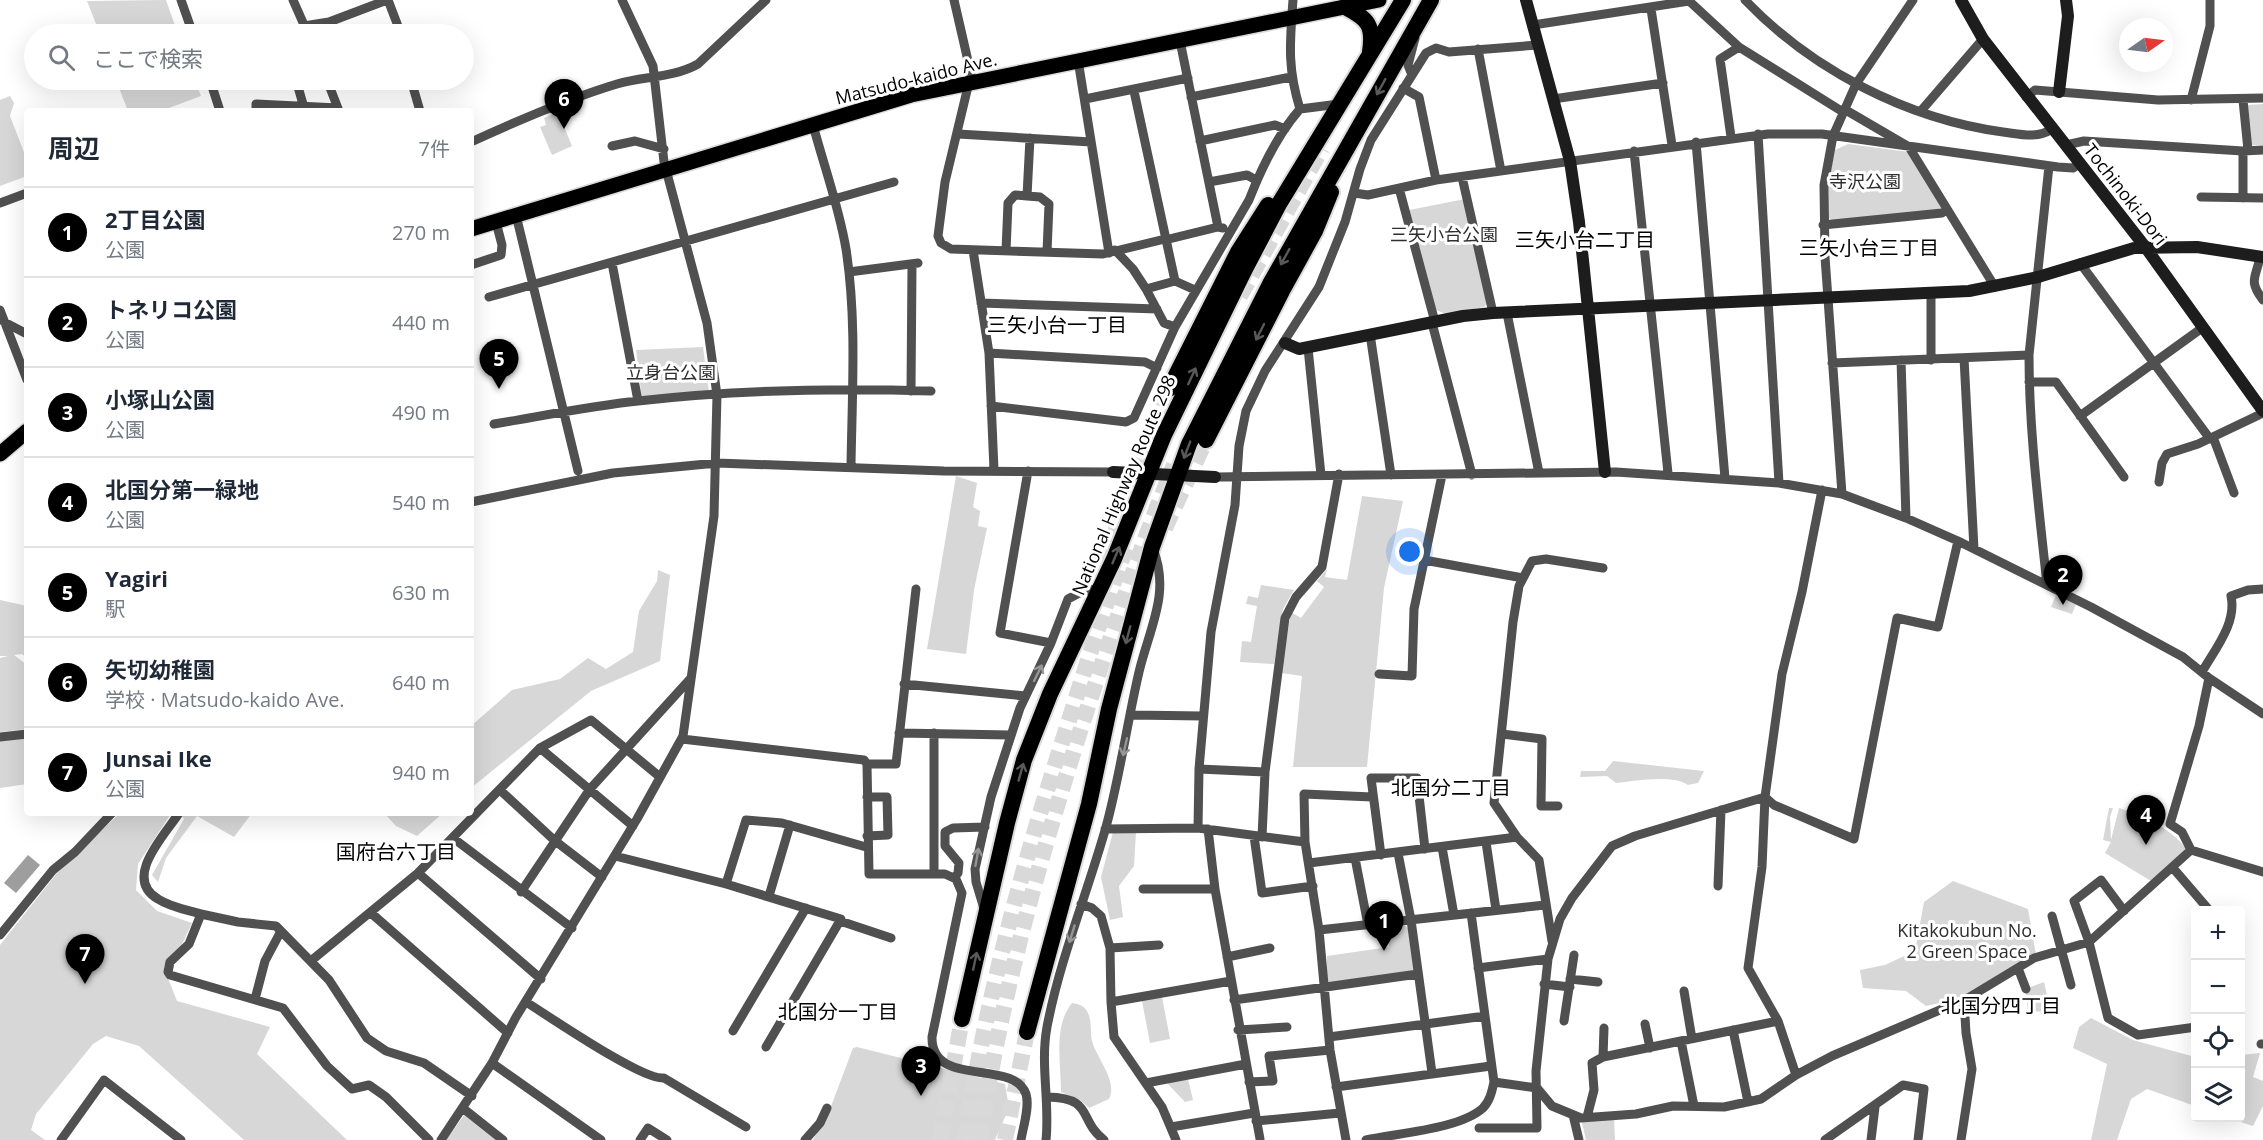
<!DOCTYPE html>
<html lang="ja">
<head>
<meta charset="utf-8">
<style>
	:root { --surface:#fff; --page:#f2f2f3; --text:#1f2937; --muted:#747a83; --line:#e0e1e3; --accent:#000 }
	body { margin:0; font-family:"Open Sans","Noto Sans JP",sans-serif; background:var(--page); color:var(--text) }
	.controls { position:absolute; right:18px; bottom:18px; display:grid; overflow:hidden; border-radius:6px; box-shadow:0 6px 24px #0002 }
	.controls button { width:54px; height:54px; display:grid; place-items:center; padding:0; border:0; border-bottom:2px solid var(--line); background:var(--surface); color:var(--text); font:30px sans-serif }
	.compass { position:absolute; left:2119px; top:18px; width:54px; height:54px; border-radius:50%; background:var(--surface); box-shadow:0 6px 24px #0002; rotate:76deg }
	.you { position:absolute; left:1410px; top:552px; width:21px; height:21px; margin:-15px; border:4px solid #fff; border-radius:50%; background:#1a73e8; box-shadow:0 0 0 9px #1a73e833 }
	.badge { display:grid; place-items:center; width:39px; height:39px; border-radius:50%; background:var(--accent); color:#fff; font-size:20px; font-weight:700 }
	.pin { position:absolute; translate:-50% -50px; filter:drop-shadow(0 2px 3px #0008) }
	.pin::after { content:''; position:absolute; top:32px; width:21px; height:18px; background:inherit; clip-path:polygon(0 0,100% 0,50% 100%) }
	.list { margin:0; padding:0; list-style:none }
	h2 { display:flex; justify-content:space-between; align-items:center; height:78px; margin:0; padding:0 24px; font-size:26px }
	h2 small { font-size:20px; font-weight:400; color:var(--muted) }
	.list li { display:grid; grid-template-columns:39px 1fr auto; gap:18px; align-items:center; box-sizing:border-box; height:90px; padding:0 24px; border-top:2px solid var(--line) }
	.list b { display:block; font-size:22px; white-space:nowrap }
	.list p { margin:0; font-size:20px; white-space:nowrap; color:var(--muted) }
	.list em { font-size:20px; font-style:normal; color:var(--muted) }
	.icon { flex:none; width:33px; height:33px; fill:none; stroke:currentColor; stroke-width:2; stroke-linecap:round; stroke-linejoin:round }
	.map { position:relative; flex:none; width:2263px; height:1140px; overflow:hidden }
	.search { position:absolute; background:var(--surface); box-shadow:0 6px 24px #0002; left:24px; top:24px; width:450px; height:66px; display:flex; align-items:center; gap:15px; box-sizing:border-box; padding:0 21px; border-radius:33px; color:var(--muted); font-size:22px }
	.panel { position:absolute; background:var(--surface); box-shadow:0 6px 24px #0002; left:24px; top:108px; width:450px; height:708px; border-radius:6px }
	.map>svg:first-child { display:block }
</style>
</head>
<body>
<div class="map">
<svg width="2263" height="1140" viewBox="0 0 2263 1140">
	<rect width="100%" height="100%" fill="#fff"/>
	<path fill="#d7d7d7" d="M166 0 178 34H100L87 1Z
		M116 80H195L201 96 161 111H128Z
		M10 96 14 103 10 116 27 160V176L0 186V100Z
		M2263 104V145H2251L2247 105Z
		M558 112 572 146 552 155 540 127 546 125 544 118Z
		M1848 144 1909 152 1942 209 1833 221 1829 218V179L1835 150Z
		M1465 199 1488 303 1484 307 1446 314 1436 310 1409 210Z
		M703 347 709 392 642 400 636 350Z
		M956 476 977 483 973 507 980 511 978 526 987 528 974 590 966 654 927 649Z
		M1362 496 1403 501 1384 588 1367 767H1293L1302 676 1281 673 1291 612 1301 618 1324 587 1317 581 1327 569 1325 577 1347 580Z
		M658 570 670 575 660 661 591 691 471 788V726L512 690 560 679 588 658 606 669 633 652 639 611 657 581Z
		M1261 585 1294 590 1283 609 1274 664 1240 662 1242 641 1251 642 1257 606 1246 604 1248 596 1258 598Z
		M2056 595 2076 604 2072 614 2051 607Z
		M0 600 27 606V658L22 654 14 655 27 665V729L0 732V658L8 656H0Z
		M27 738V784L0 788V741Z
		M1613 761 1704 771 1698 783 1688 785C1673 774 1634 781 1616 783L1607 776 1580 777 1581 771H1605Z
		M2109 808H2113L2110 817 2111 840 2119 808C2140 814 2174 830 2186 849L2151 881 2105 853 2111 842 2103 840Z
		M120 813 170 815 138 864 136 890 157 911 192 923 182 944 164 968 177 1001 270 1027 257 1054 347 1140H244L139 1046 106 1036 93 1044 36 1114 31 1130 45 1140H0V945L57 873Z
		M180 813H252L234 837 197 816 166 858 158 882 152 875 184 819Z
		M384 813H443L417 836 396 826Z
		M1113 832H1136L1134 866 1119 886 1123 917 1110 920 1101 877Z
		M1953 881 2028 909 2036 955 1962 998 1926 1006 1906 991 1863 988 1860 970 1885 965 1915 951 1924 902Z
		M1404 925 1408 928 1414 972 1327 985V956L1389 947 1387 928Z
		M2044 982 2051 1012 2028 1011 2025 989Z
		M1162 997 1170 1039 1150 1043 1142 1001Z
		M1072 1003C1079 1004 1085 1006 1088 1013 1092 1022 1090 1032 1092 1041 1097 1059 1118 1081 1109 1099L1089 1108 1080 1100 1061 1092C1061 1063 1053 1026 1072 1003Z
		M2091 1018 2133 1040 2195 1057V1106L2147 1089 2131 1099 2117 1140H2091L2107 1064 2073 1048 2079 1027Z
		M857 1047 1005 1084 1009 1108 995 1140H813L830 1109 853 1048Z
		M2260 1053 2253 1077 2263 1081V1106L2253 1126 2228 1118H2240L2241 1055Z
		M1188 1079 1193 1100 1185 1102 1167 1083Z
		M465 1114 496 1140H446Z
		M1614 1117 1615 1140H1586L1581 1118Z"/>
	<path fill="#9e9e9e" d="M28 855 40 865 16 893 4 883Z"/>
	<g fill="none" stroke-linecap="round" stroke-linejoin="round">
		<path stroke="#d9d9d9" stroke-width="16" stroke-dasharray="16 8" stroke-linecap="butt" d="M1240 296 1322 148
			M1165 528 1206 440
			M1105 565 1133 473 1169 389
			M940 1140 962 1019
			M965 1140C985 1000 1023 864 1066 730 1085 669 1104 608 1126 548
			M980 1140C1000 998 1040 858 1083 722 1111 636 1139 549 1174 465
			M1005 1140 1027 1032"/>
		<g stroke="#dbdbdb" stroke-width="18">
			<path id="primary" d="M471 229 911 95 1379 0
				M0 454 27 431"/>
		</g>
		<g stroke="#dbdbdb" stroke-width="20">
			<path id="highway" d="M1345 7C1368 19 1374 25 1370 52
				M1169 389 1238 252 1268 205
				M1206 440 1282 291 1315 231 1331 192
				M962 1019 1007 823 1024 760 1050 694 1114 559 1164 435 1244 271 1279 204 1403 0
				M1027 1032 1089 804 1109 709 1152 547 1189 444 1270 284 1431 0"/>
		</g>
		<path stroke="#505050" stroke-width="9" d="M181 0 193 34
			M293 0 308 34
			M388 0 401 34
			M954 0 971 74 945 182 938 236 941 243 951 249 1103 254 1165 239
			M1688 0 1739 47 1843 112
			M1745 0C1812 70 1907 119 2003 132 2020 134 2037 139 2052 129
			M1651 9 1672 145
			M1533 25 1689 1
			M232 34H282L304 26 329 22 387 0
			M1180 41 1218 227
			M1478 49 1501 171
			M1078 60 1109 253
			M1412 75 1408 65 1415 38
			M210 80 220 111
			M296 80 305 111
			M327 80 339 111
			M411 80 420 111
			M1403 88 1419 97 1436 180
			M1134 91 1175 281
			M1191 97 1291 77
			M2026 97 2035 90 2158 100 2263 98
			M1085 99 1188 78
			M1553 99 1663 83
			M2191 100 2210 26V0
			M2243 100 2248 150
			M1300 109 1339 104
			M1844 109 1909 147 1995 287
			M256 111V104L338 108
			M1920 112 1983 39
			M813 125C824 166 839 207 846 249 857 320 852 394 851 466
			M958 134 1091 142
			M1758 134 1779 483
			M1731 137 1720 59 1739 47
			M1200 141 1275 125 1285 129
			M471 142C519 120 567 99 617 84 645 76 673 78 698 64L766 0
			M1696 142 1725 478
			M2066 145 2084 141 2243 151
			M612 146 635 141 664 149
			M1634 151 1668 473
			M1462 177 1493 313
			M1209 182 1247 175 1256 180
			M1399 188 1435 322
			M1354 193 1368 195 1436 180 1768 134H1822L2058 167 2073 168 2080 163
			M1027 196 1040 197 1049 204 1047 252
			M2201 197 2263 198
			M2243 198V151L2263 150
			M0 203 27 193
			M516 215 578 471
			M1823 225 1942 213 1947 210
			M1165 240 1218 227 1223 228
			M973 250 989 353 994 470
			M1115 250 1133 269 1146 289 1175 281 1195 290
			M1006 251 1008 203 1015 195 1027 196 1030 138
			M2260 257C2256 278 2248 280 2263 300
			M612 263 638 401
			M2080 263 2210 439
			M471 265 501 255 502 245 496 222
			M849 272 918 263
			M1146 289 1164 323 1175 327
			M1931 293V360
			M489 297 894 182
			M981 303 1157 309
			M0 310 27 380
			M1507 313 1539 473
			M4 322 27 334
			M1432 323 1472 475
			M1370 334 1391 475
			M1308 348 1321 475
			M989 353 1145 362 1157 368
			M1964 358 1974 549
			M1901 360 1906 518
			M1832 363 2029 355
			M2029 382H2056L2124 477
			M911 391 912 265
			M991 406 1126 422 1134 418 1175 327 1249 200C1261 169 1278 134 1300 109 1287 67 1290 42 1293 0
			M2080 416 2202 328
			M494 424C542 416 590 406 638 401 734 390 834 388 931 391
			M2213 437 2234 493
			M1028 471 1000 633 1051 643
			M1215 477 1616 472 1779 483 1842 494 1906 518 1958 541 2091 607 2183 657 2209 678 2263 714
			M2159 482 2162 463 2167 454 2198 444 2263 413
			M1842 494 1825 257 1824 185 1833 136 1856 84 1913 0
			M471 502 613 473 717 463 944 471 1113 472
			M1424 560 1523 578
			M2047 585C2039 508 2029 432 2029 355L2049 166
			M2202 672C2215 649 2237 623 2231 596L2248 590 2263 589
			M1379 674 1412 676 1414 609 1442 475
			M904 684 1025 696
			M1131 715 1203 716
			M899 733 1010 735
			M934 733V873
			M1502 734 1542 739 1541 806H1558
			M0 737 27 734
			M682 739 864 760 867 764 869 874H945L956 879 962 893 932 1037C931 1089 1014 1058 1026 1094 1030 1107 1023 1127 1021 1140
			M540 748 633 826
			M867 764H896L916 589
			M1199 769 1265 772
			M500 790 554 840 602 877
			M1765 797 1774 805 1854 839 1897 618 1938 627 1958 541
			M179 813C165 835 122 878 158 899 170 907 187 910 201 914L189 944 170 962 168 972 170 975 283 1008 327 1066 352 1089 369 1085 386 1097 429 1140
			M1198 828 1199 769 1211 632 1235 505 1239 446 1246 411 1265 371 1319 287 1345 222 1360 169 1371 140 1426 53 1436 48 1449 52 1538 45
			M1105 829 1198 828 1305 842 1319 930 1330 1050 1346 1140
			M1208 829 1215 889 1260 1139
			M867 836 888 835 887 797H867
			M1254 836 1262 893 1313 886
			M1262 837 1265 772 1285 618 1296 597 1322 567 1339 474
			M453 838 572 928
			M1305 842 1304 794 1372 797
			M1486 842 1496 910
			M1442 847 1454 915
			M2191 850 2263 872
			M1398 853 1411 920 1432 1073
			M1381 855 1371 778H1417L1425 849
			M615 856 726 884 841 919 766 1047
			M1355 858 1368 925
			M1309 863 1517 837
			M2173 868 2209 910
			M418 873 541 979
			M954 878 958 873 959 863 945 846V832L953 828 985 827
			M726 884 746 820 782 823 866 847
			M1718 886 1721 810
			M1143 889H1215
			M521 892 590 789 691 678
			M769 896 790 825
			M1081 904 1092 908 1101 916 1110 948 1111 1002 1114 1037 1162 1107 1176 1140
			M2124 911 2101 880 2074 901 2089 942 2108 1018 2138 1035 2196 1027
			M985 912 976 882 975 869 991 797 1020 708 1051 643 1068 599 1081 592 1101 588
			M371 913 508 1033
			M201 914 238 922 276 926 329 980 367 1038 386 1051 424 1063 472 1096
			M2052 916 2071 985
			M840 921 891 938
			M1319 930 1545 905
			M0 935 53 870 75 852 112 813
			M1552 941 1539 860 1517 837 1494 803 1513 622 1519 586 1532 561 1546 559 1603 568
			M1110 948 1159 945
			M1227 957 1270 948
			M312 960 418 873 540 748 591 720 660 777
			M1478 968 1548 959
			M2018 968 2026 989
			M1570 979 1598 982
			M1544 984 1570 987
			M1684 991 1692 1039
			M255 999 265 961 281 931
			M1234 1000 1418 974
			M526 1002C550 1017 643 1081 664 1078L746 1127
			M1111 1002 1231 981
			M1564 1021 1574 955
			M1645 1024 1650 1048
			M1604 1028 1603 1057 1778 1021
			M1238 1030 1287 1027
			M1733 1030 1748 1102
			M733 1031 806 908
			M1329 1037 1485 1016
			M1681 1041 1694 1106
			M2261 1044H2263
			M492 1063 601 1140
			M1796 1075 1778 1021 1748 968 1762 867 1765 797 1782 674 1802 592 1822 490
			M1249 1082 1273 1081 1269 1056 1330 1050
			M1494 1082 1537 1088 1552 1106 1581 1118 1636 1114 1673 1106 1724 1107 1761 1099 1796 1075 1832 1056 1968 998 2034 958 2089 942 2191 850 2182 832 2170 824 2199 726 2209 678
			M1146 1083 1246 1064
			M1336 1087 1491 1066
			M1047 1097C1095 1098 1077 1119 1104 1140
			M464 1109 503 1140
			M1573 1115 1579 1140
			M1587 1117 1594 1090 1592 1063 1603 1057
			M1256 1121 1340 1113
			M1171 1127 1254 1113
			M1479 1128H1537L1536 1071 1548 959 1560 919 1572 898 1612 846 1635 836 1765 797
			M61 1140 104 1080 181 1140
			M441 1140 492 1063 516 1017 637 819 683 736 714 516 717 395 707 323 664 162 653 66 622 0
			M640 1140 648 1128 667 1140
			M805 1140 820 1123 827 1108
			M1046 1140C1050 1102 1040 1065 1047 1027 1060 959 1087 894 1106 827 1120 776 1127 723 1139 672 1149 629 1171 593 1153 549
			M1366 1140C1398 1133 1460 1129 1483 1108 1490 1101 1492 1091 1494 1082L1471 913
			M1825 1140 1903 1085 1924 1089 1918 1140
			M1871 1140 1875 1107
			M1961 1140 1972 1069 1966 1033 1964 1000"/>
		<path stroke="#1d1d1d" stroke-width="12" d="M1526 0 1570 161 1579 222 1605 472
			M1961 0 1983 39 2146 248 2263 411
			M2059 92 2068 16 2066 0
			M1285 343 1299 349 1463 316 1493 313 1969 291 2038 277 2134 248 2197 247 2263 257
			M1113 472 1215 477"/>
		<use href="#primary" stroke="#000" stroke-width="15"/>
		<use href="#highway" stroke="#000" stroke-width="16"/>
	</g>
	<defs><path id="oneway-shaft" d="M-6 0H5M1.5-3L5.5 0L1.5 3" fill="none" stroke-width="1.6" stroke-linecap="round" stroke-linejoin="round" transform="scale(1.5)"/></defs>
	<g stroke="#595959">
		<use href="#oneway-shaft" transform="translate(1381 87) rotate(119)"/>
		<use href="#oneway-shaft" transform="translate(1285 257) rotate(119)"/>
		<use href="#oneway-shaft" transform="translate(1260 332) rotate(117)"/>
		<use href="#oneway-shaft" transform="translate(1192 376) rotate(-65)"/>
		<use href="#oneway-shaft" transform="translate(1187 450) rotate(111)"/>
		<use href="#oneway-shaft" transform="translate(1116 555) rotate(-67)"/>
		<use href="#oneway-shaft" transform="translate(1128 635) rotate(105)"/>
		<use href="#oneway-shaft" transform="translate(1021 772) rotate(-74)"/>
		<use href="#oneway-shaft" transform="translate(975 961) rotate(-78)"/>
	</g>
	<g stroke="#969696">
		<use href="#oneway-shaft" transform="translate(1038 673) rotate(-64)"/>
		<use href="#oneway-shaft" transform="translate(1125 747) rotate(103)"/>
		<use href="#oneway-shaft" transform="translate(977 857) rotate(-80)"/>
		<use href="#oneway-shaft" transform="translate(1072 934) rotate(107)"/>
	</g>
	<g text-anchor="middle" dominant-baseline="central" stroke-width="6" stroke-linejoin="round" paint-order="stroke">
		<g font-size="18" fill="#000" stroke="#fff">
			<text transform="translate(916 78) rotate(-14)">Matsudo-kaido Ave.</text>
			<text transform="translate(2126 194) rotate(52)">Tochinoki-Dori</text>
			<text transform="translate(1123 485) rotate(-67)">National Highway Route 298</text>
		</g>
		<g font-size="18" fill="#2e2e2e" stroke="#fff">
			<text x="1865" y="181">寺沢公園</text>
			<text x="1444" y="234">三矢小台公園</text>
			<text x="671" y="372">立身台公園</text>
			<text x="1967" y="930">Kitakokubun No.<tspan x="1967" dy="21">2 Green Space</tspan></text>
		</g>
		<g font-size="20" fill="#000" stroke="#fff">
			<text x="1585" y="239">三矢小台二丁目</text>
			<text x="1869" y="247">三矢小台三丁目</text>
			<text x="1057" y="324">三矢小台一丁目</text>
			<text x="1451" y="787">北国分二丁目</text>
			<text x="396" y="851">国府台六丁目</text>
			<text x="2001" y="1005">北国分四丁目</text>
			<text x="838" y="1011">北国分一丁目</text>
		</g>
	</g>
</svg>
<div class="controls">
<button>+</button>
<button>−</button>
<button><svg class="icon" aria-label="locate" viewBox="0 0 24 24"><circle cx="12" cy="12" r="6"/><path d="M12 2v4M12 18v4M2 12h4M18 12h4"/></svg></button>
<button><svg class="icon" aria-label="layers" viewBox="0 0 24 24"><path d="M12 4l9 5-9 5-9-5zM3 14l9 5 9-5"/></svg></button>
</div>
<svg class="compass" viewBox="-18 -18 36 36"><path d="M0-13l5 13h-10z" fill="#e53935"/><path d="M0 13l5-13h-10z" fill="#747a83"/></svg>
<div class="you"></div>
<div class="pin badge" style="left:1384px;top:951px">1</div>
<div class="pin badge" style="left:2063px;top:605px">2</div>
<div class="pin badge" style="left:921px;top:1096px">3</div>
<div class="pin badge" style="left:2146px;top:845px">4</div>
<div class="pin badge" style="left:499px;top:389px">5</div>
<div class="pin badge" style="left:564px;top:129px">6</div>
<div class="pin badge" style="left:85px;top:984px">7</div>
<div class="search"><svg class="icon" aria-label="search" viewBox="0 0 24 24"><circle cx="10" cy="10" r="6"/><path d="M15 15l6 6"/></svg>ここで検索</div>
<section class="panel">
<h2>周辺<small>7件</small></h2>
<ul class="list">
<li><span class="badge">1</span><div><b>2丁目公園</b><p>公園</p></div><em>270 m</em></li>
<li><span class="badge">2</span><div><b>トネリコ公園</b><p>公園</p></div><em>440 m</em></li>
<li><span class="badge">3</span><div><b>小塚山公園</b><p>公園</p></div><em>490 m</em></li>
<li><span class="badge">4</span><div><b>北国分第一緑地</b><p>公園</p></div><em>540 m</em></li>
<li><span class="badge">5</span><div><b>Yagiri</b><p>駅</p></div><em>630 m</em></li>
<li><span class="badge">6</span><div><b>矢切幼稚園</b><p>学校 · Matsudo-kaido Ave.</p></div><em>640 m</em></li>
<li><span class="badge">7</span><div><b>Junsai Ike</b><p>公園</p></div><em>940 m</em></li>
</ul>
</section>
</div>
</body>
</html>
